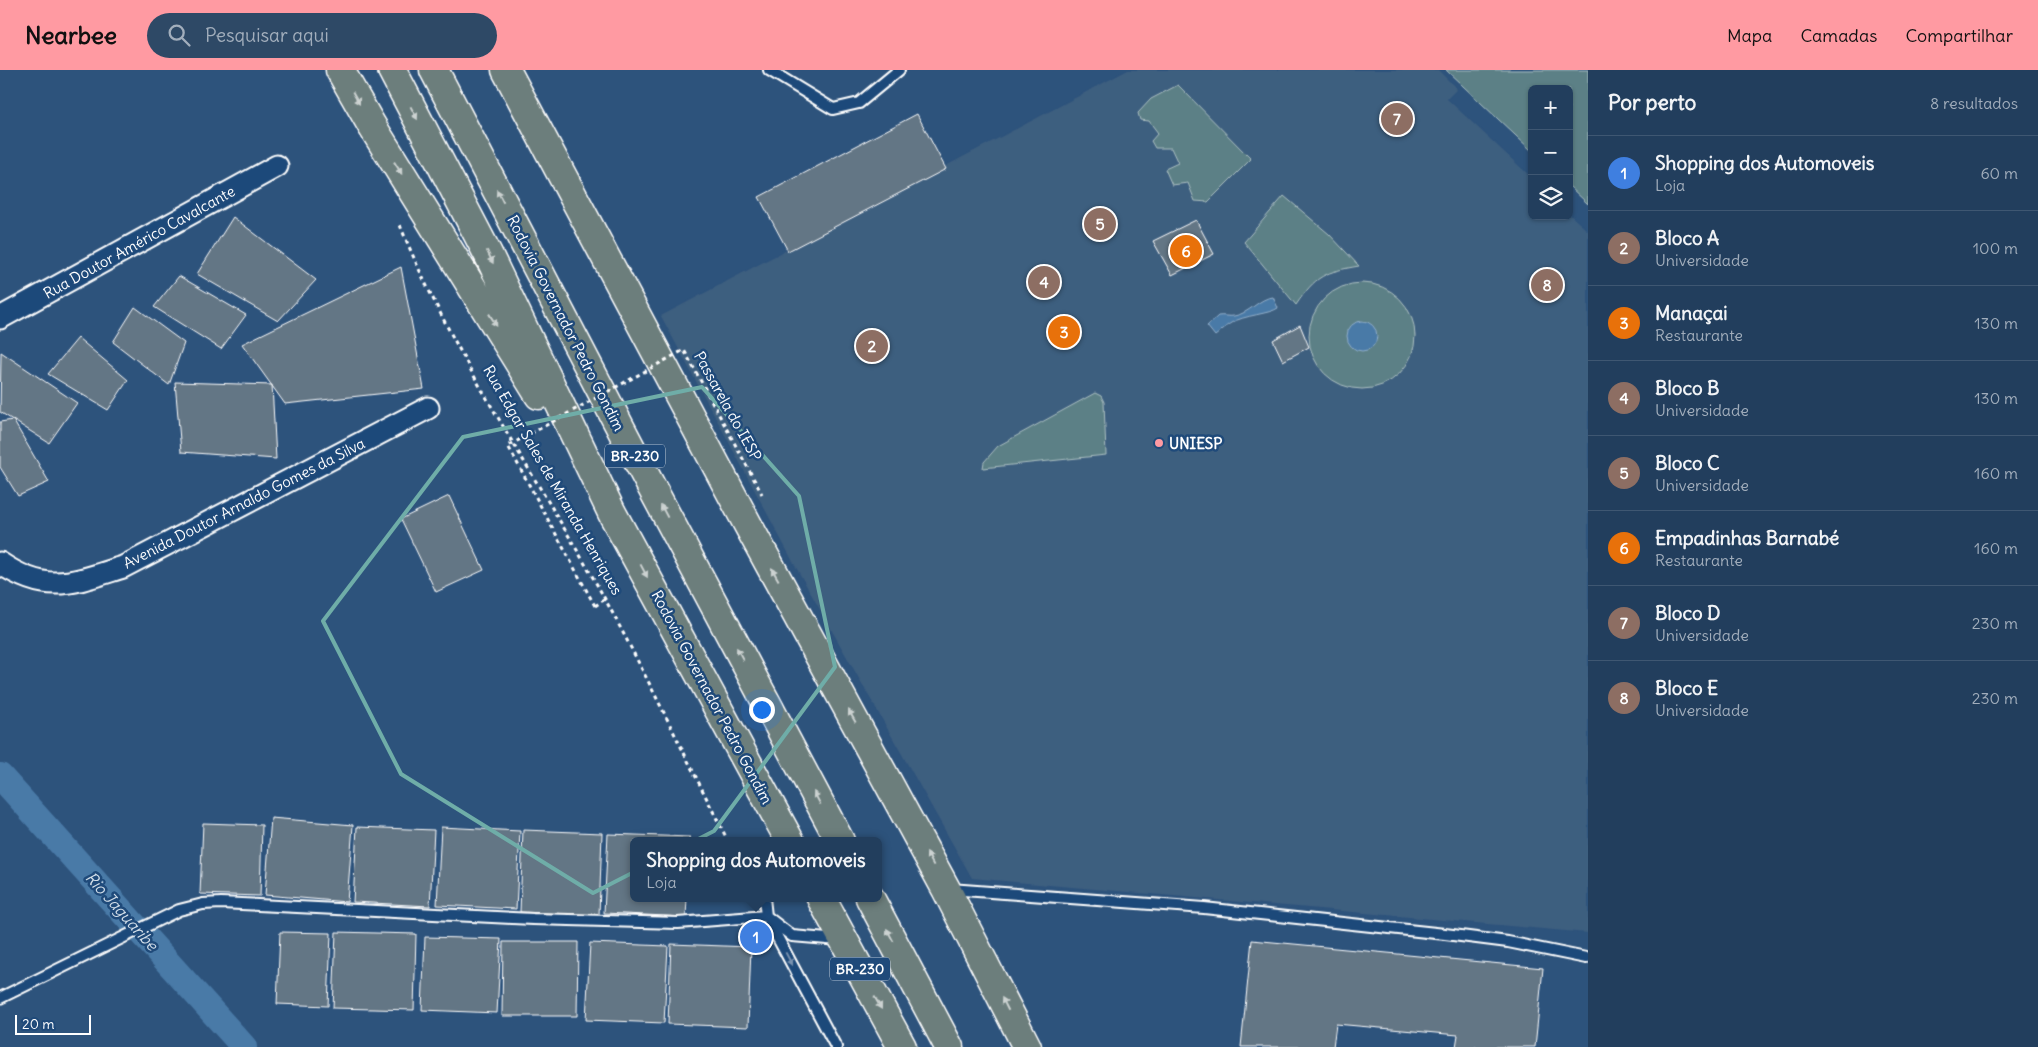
<!DOCTYPE html>
<html lang="pt">
<head>
<meta charset="utf-8">
<style>
	:root { --surface:#223e5d; --page:#2e4966; --text:#f1f3f6; --muted:#a2aebc; --line:#3f5772; --accent:#ff9aa2 }
	body { margin:0; font-family:Delius,sans-serif; background:var(--page); color:var(--text) }
	.controls { position:absolute; right:15px; top:15px; display:grid; overflow:hidden; border-radius:8px; box-shadow:0 1px 4px #0004 }
	.controls button { width:45px; height:45px; display:grid; place-items:center; padding:0; border:0; border-bottom:1px solid var(--line); background:var(--surface); color:var(--text); font:25px sans-serif }
	.scale { position:absolute; left:15px; bottom:12px; width:76px; box-sizing:border-box; padding-left:5px; border:2px solid #fff; border-top:0; font-size:14px; line-height:18px; white-space:nowrap; color:#fff; -webkit-text-stroke:4px #1f4a7a; paint-order:stroke }
	.you { position:absolute; left:761px; top:639px; width:18px; height:18px; margin:-12px; border:4px solid #fff; border-radius:50%; background:#1a73e8; box-shadow:0 0 0 8px #1a73e833 }
	.badge { display:grid; place-items:center; width:32px; height:32px; border-radius:50%; background:var(--accent); color:#fff; font-size:16px; font-weight:700 }
	.pin { position:absolute; translate:-50% -50%; border:2px solid #fff; box-shadow:0 1px 5px #0006 }
	.popup { position:absolute; left:630px; top:767px; width:252px; height:65px; box-sizing:border-box; display:grid; place-content:center; border-radius:8px; background:var(--surface); filter:drop-shadow(0 1px 4px #0005); font-size:16px; white-space:nowrap; color:var(--muted) }
	.popup b { font-size:19px; color:var(--text) }
	.popup::after { content:''; position:absolute; left:50%; top:100%; margin-left:-10px; border:10px solid transparent; border-top-color:var(--surface) }
	.list { margin:0; padding:0; list-style:none }
	h2 { display:flex; justify-content:space-between; align-items:center; height:65px; margin:0; padding:0 20px; font-size:21px }
	h2 small { font-size:16px; font-weight:400; color:var(--muted) }
	.list li { display:grid; grid-template-columns:32px 1fr auto; gap:15px; align-items:center; box-sizing:border-box; height:75px; padding:0 20px; border-top:1px solid var(--line) }
	.list b { display:block; font-size:19px; white-space:nowrap }
	.list p { margin:0; font-size:16px; white-space:nowrap; color:var(--muted) }
	.list em { font-size:16px; font-style:normal; color:var(--muted) }
	.icon { flex:none; width:28px; height:28px; fill:none; stroke:currentColor; stroke-width:2; stroke-linecap:round; stroke-linejoin:round }
	.map { position:relative; flex:none; width:1588px; height:977px; overflow:hidden }
	header { display:flex; align-items:center; gap:30px; box-sizing:border-box; height:70px; padding:0 25px; background:var(--accent); color:#111 }
	header strong { font-size:24px }
	nav { display:flex; gap:28px; margin-inline-start:auto; font-size:18px }
	.search { width:350px; height:45px; background:var(--page); display:flex; align-items:center; gap:12px; box-sizing:border-box; padding:0 18px; border-radius:28px; color:var(--muted); font-size:19px }
	main { display:flex }
	aside { flex:1; background:var(--surface) }
	.map>svg:first-child { display:block }
</style>
</head>
<body>
<header>
<strong>Nearbee</strong>
<div class="search"><svg class="icon" aria-label="search" viewBox="0 0 24 24"><circle cx="10" cy="10" r="6"/><path d="M15 15l6 6"/></svg>Pesquisar aqui</div>
<nav><a>Mapa</a><a>Camadas</a><a>Compartilhar</a></nav>
</header>
<main>
<div class="map">
<svg width="1588" height="977" viewBox="0 0 1588 977">
	<rect width="100%" height="100%" fill="#2d537c"/>
	<filter id="ink" filterUnits="userSpaceOnUse"><feTurbulence type="fractalNoise" baseFrequency=".02" numOctaves="2"/><feDisplacementMap in="SourceGraphic" scale="10" xChannelSelector="R" yChannelSelector="G"/><feConvolveMatrix kernelMatrix="1 2 1 2 8 2 1 2 1" color-interpolation-filters="sRGB"/></filter>
	<g filter="url(#ink)">
		<path fill="#3e5e7f" d="M1128 0H1438L1457 19 1447 29 1532 108V146H1569V144L1588 161V863L972 808 797 499 661 246Z"/>
		<path fill="#5b8086" stroke="#adc0c2" d="M1446 0H1588V134L1569 116V19H1532V81Z
			M1178 15 1251 89 1208 132 1195 131 1188 113 1172 115 1165 99 1178 93 1171 78H1155L1151 71 1158 63 1149 51 1140 50 1138 43 1151 29Z
			M1284 126 1329 164 1359 196C1325 202 1316 205 1296 235L1244 172Z
			M1309 266a53 53 0 1 1 106 0a53 53 0 1 1-106 0Z
			M1095 323 1101 326 1104 332 1106 385 983 398 984 392 998 376Z"/>
		<path fill="#4a7aa7" stroke="#92afca" d="M1273 227 1278 238C1270 244 1244 245 1231 253 1225 256 1221 262 1215 266L1207 256 1218 246C1223 245 1229 247 1234 246 1249 244 1259 228 1273 227Z
			M1347 266a15 15 0 1 1 30 0a15 15 0 1 1-30 0Z"/>
		<g fill="none" stroke-linecap="round" stroke-linejoin="round">
			<path stroke="#4a7aa7" stroke-width="26" d="M0 706 244 977"/>
		</g>
		<path fill="#647685" stroke="#fff" d="M917 44 946 99 788 181 759 127Z
			M233 147 316 210 278 251 197 204Z
			M1196 150 1214 184 1172 205 1153 171Z
			M401 197 424 319 285 334 242 274Z
			M179 206 246 245 221 279 154 237Z
			M135 237 184 273 169 315 113 272Z
			M1300 255 1309 277 1283 291 1273 270Z
			M78 268 128 310 108 340 48 304Z
			M1 282 77 333 49 373 0 342Z
			M175 312 272 315 276 389 181 382Z
			M13 350 49 412 18 426 0 397V352Z
			M449 426 484 500 436 522 401 449Z
			M271 748 353 755 347 832 265 825Z
			M203 753 262 755 260 826 200 824Z
			M357 757 434 760 430 836 353 832Z
			M441 757 520 761 516 839 437 835Z
			M523 760 602 763 599 845 520 842Z
			M608 764 690 767V771H634V828H687L686 847 604 843Z
			M280 862 331 863 328 936 277 934Z
			M336 862 416 864 414 940 333 938Z
			M425 867 501 869 497 943 422 940Z
			M1252 870 1543 898 1535 977H1456L1458 965 1336 954 1333 977H1241Z
			M503 872H578L577 946H502Z
			M590 873 668 876 664 953 586 950Z
			M671 874 751 877 748 957 668 954Z"/>
		<g fill="none" stroke-linecap="round" stroke-linejoin="round">
			<g stroke="#fff" stroke-width="14">
				<path id="service" d="M769 0 833 39 859 33 899 0
					M950 819 1204 838 1445 864 1508 872 1586 888
					M764 828 766 846 836 977
					M0 928 179 840 203 834 221 833 533 849 678 853 766 846 792 866 839 870"/>
			</g>
			<g stroke="#fff" stroke-width="25">
				<path id="minor" d="M0 248 277 96
					M0 493C47 525 72 513 123 497L428 338"/>
			</g>
			<g stroke="#fff" stroke-width="31">
				<path id="primary" d="M506 0 748 455 946 819 1027 977"/>
			</g>
			<g stroke="#fff" stroke-width="31">
				<path id="trunk" d="M340 0 372 56 539 325
					M392 0 488 184 612 443 790 771
					M434 0 643 401 840 771
					M821 828 902 977
					M870 828 949 977"/>
			</g>
			<path stroke="#fff" stroke-width="3" stroke-dasharray="4 4" stroke-linecap="butt" d="M400 155C453 287 536 405 605 529 648 608 687 690 728 771
				M595 536 605 529"/>
			<use href="#service" stroke="#1f4a7a" stroke-width="10"/>
			<use href="#minor" stroke="#1f4a7a" stroke-width="21"/>
			<use href="#primary" stroke="#6c7e7c" stroke-width="28"/>
			<use href="#trunk" stroke="#6c7e7c" stroke-width="28"/>
			<path stroke="#fff" stroke-width="3" stroke-dasharray="4 4" stroke-linecap="butt" d="M595 536 508 376 684 280 762 424"/>
		</g>
		<defs><path id="oneway-solid" d="M-6-.8H1V-3.2L6.5 0L1 3.2V.8H-6Z" transform="scale(1.25)"/></defs>
		<g fill="#ccd2d1">
			<use href="#oneway-solid" transform="translate(356 28) rotate(61)"/>
			<use href="#oneway-solid" transform="translate(414 43) rotate(62)"/>
			<use href="#oneway-solid" transform="translate(398 98) rotate(58)"/>
			<use href="#oneway-solid" transform="translate(500 126) rotate(-117)"/>
			<use href="#oneway-solid" transform="translate(490 187) rotate(64)"/>
			<use href="#oneway-solid" transform="translate(493 250) rotate(58)"/>
			<use href="#oneway-solid" transform="translate(664 441) rotate(-118)"/>
			<use href="#oneway-solid" transform="translate(644 501) rotate(62)"/>
			<use href="#oneway-solid" transform="translate(775 504) rotate(-119)"/>
			<use href="#oneway-solid" transform="translate(740 584) rotate(-118)"/>
			<use href="#oneway-solid" transform="translate(852 646) rotate(-119)"/>
			<use href="#oneway-solid" transform="translate(817 728) rotate(-118)"/>
			<use href="#oneway-solid" transform="translate(930 789) rotate(-118)"/>
			<use href="#oneway-solid" transform="translate(890 865) rotate(-118)"/>
			<use href="#oneway-solid" transform="translate(878 933) rotate(61)"/>
			<use href="#oneway-solid" transform="translate(1005 934) rotate(-117)"/>
		</g>
		<use fill="#7992af" href="#oneway-solid" transform="translate(789 889) rotate(62)"/>
	</g>
	<path fill="none" stroke="#6fada8" stroke-width="4" stroke-linejoin="round" d="M702 317 799 426 835 597 714 761 593 823 401 704 323 551 463 367Z"/>
	<circle fill="#ff9aa2" stroke="#1f4a7a" stroke-width="2" cx="1159" cy="373" r="5"/>
	<g text-anchor="middle" dominant-baseline="central" stroke-width="5" stroke-linejoin="round" paint-order="stroke">
		<g fill="#1f4a7a" stroke="#bcc9d7" stroke-width="1">
			<rect x="605" y="374.5" width="60" height="23" rx="4"/>
			<rect x="830" y="887.5" width="60" height="23" rx="4"/>
		</g>
		<g font-size="14" font-weight="bold" fill="#fff">
			<text x="635" y="386">BR-230</text>
			<text x="860" y="899">BR-230</text>
		</g>
		<g font-size="15" fill="#fff" stroke="#1f4a7a">
			<text transform="translate(139 172) rotate(-29)">Rua Doutor Américo Cavalcante</text>
			<text transform="translate(566 253) rotate(63)">Rodovia Governador Pedro Gondim</text>
			<text transform="translate(728 336) rotate(61)">Passarela do IESP</text>
			<text transform="translate(553 410) rotate(60)">Rua Edgar Sales de Miranda Henriques</text>
			<text transform="translate(244 433) rotate(-27)">Avenida Doutor Arnaldo Gomes da Silva</text>
			<text transform="translate(712 627) rotate(62)">Rodovia Governador Pedro Gondim</text>
		</g>
		<g font-size="15" font-weight="bold" fill="#fff" stroke="#1f4a7a" text-anchor="start">
			<text x="1169" y="373">UNIESP</text>
		</g>
		<g font-size="16" font-style="italic" fill="#d2dee9" stroke="#1f4a7a">
			<text transform="translate(122 841) rotate(48)">Rio Jaguaribe</text>
		</g>
	</g>
</svg>
<div class="controls">
<button>+</button>
<button>−</button>
<button><svg class="icon" aria-label="layers" viewBox="0 0 24 24"><path d="M12 4l9 5-9 5-9-5zM3 14l9 5 9-5"/></svg></button>
</div>
<div class="scale">20 m</div>
<div class="you"></div>
<div class="pin badge" style="left:756px;top:867px;background:#3f7fe0">1</div>
<div class="popup"><b>Shopping dos Automoveis</b>Loja</div>
<div class="pin badge" style="left:872px;top:276px;background:#8d6e63">2</div>
<div class="pin badge" style="left:1064px;top:262px;background:#e8710a">3</div>
<div class="pin badge" style="left:1044px;top:212px;background:#8d6e63">4</div>
<div class="pin badge" style="left:1100px;top:154px;background:#8d6e63">5</div>
<div class="pin badge" style="left:1186px;top:181px;background:#e8710a">6</div>
<div class="pin badge" style="left:1397px;top:49px;background:#8d6e63">7</div>
<div class="pin badge" style="left:1547px;top:215px;background:#8d6e63">8</div>
</div>
<aside>
<h2>Por perto<small>8 resultados</small></h2>
<ul class="list">
<li><span class="badge" style="background:#3f7fe0">1</span><div><b>Shopping dos Automoveis</b><p>Loja</p></div><em>60 m</em></li>
<li><span class="badge" style="background:#8d6e63">2</span><div><b>Bloco A</b><p>Universidade</p></div><em>100 m</em></li>
<li><span class="badge" style="background:#e8710a">3</span><div><b>Manaçai</b><p>Restaurante</p></div><em>130 m</em></li>
<li><span class="badge" style="background:#8d6e63">4</span><div><b>Bloco B</b><p>Universidade</p></div><em>130 m</em></li>
<li><span class="badge" style="background:#8d6e63">5</span><div><b>Bloco C</b><p>Universidade</p></div><em>160 m</em></li>
<li><span class="badge" style="background:#e8710a">6</span><div><b>Empadinhas Barnabé</b><p>Restaurante</p></div><em>160 m</em></li>
<li><span class="badge" style="background:#8d6e63">7</span><div><b>Bloco D</b><p>Universidade</p></div><em>230 m</em></li>
<li><span class="badge" style="background:#8d6e63">8</span><div><b>Bloco E</b><p>Universidade</p></div><em>230 m</em></li>
</ul>
</aside>
</main>
</body>
</html>
